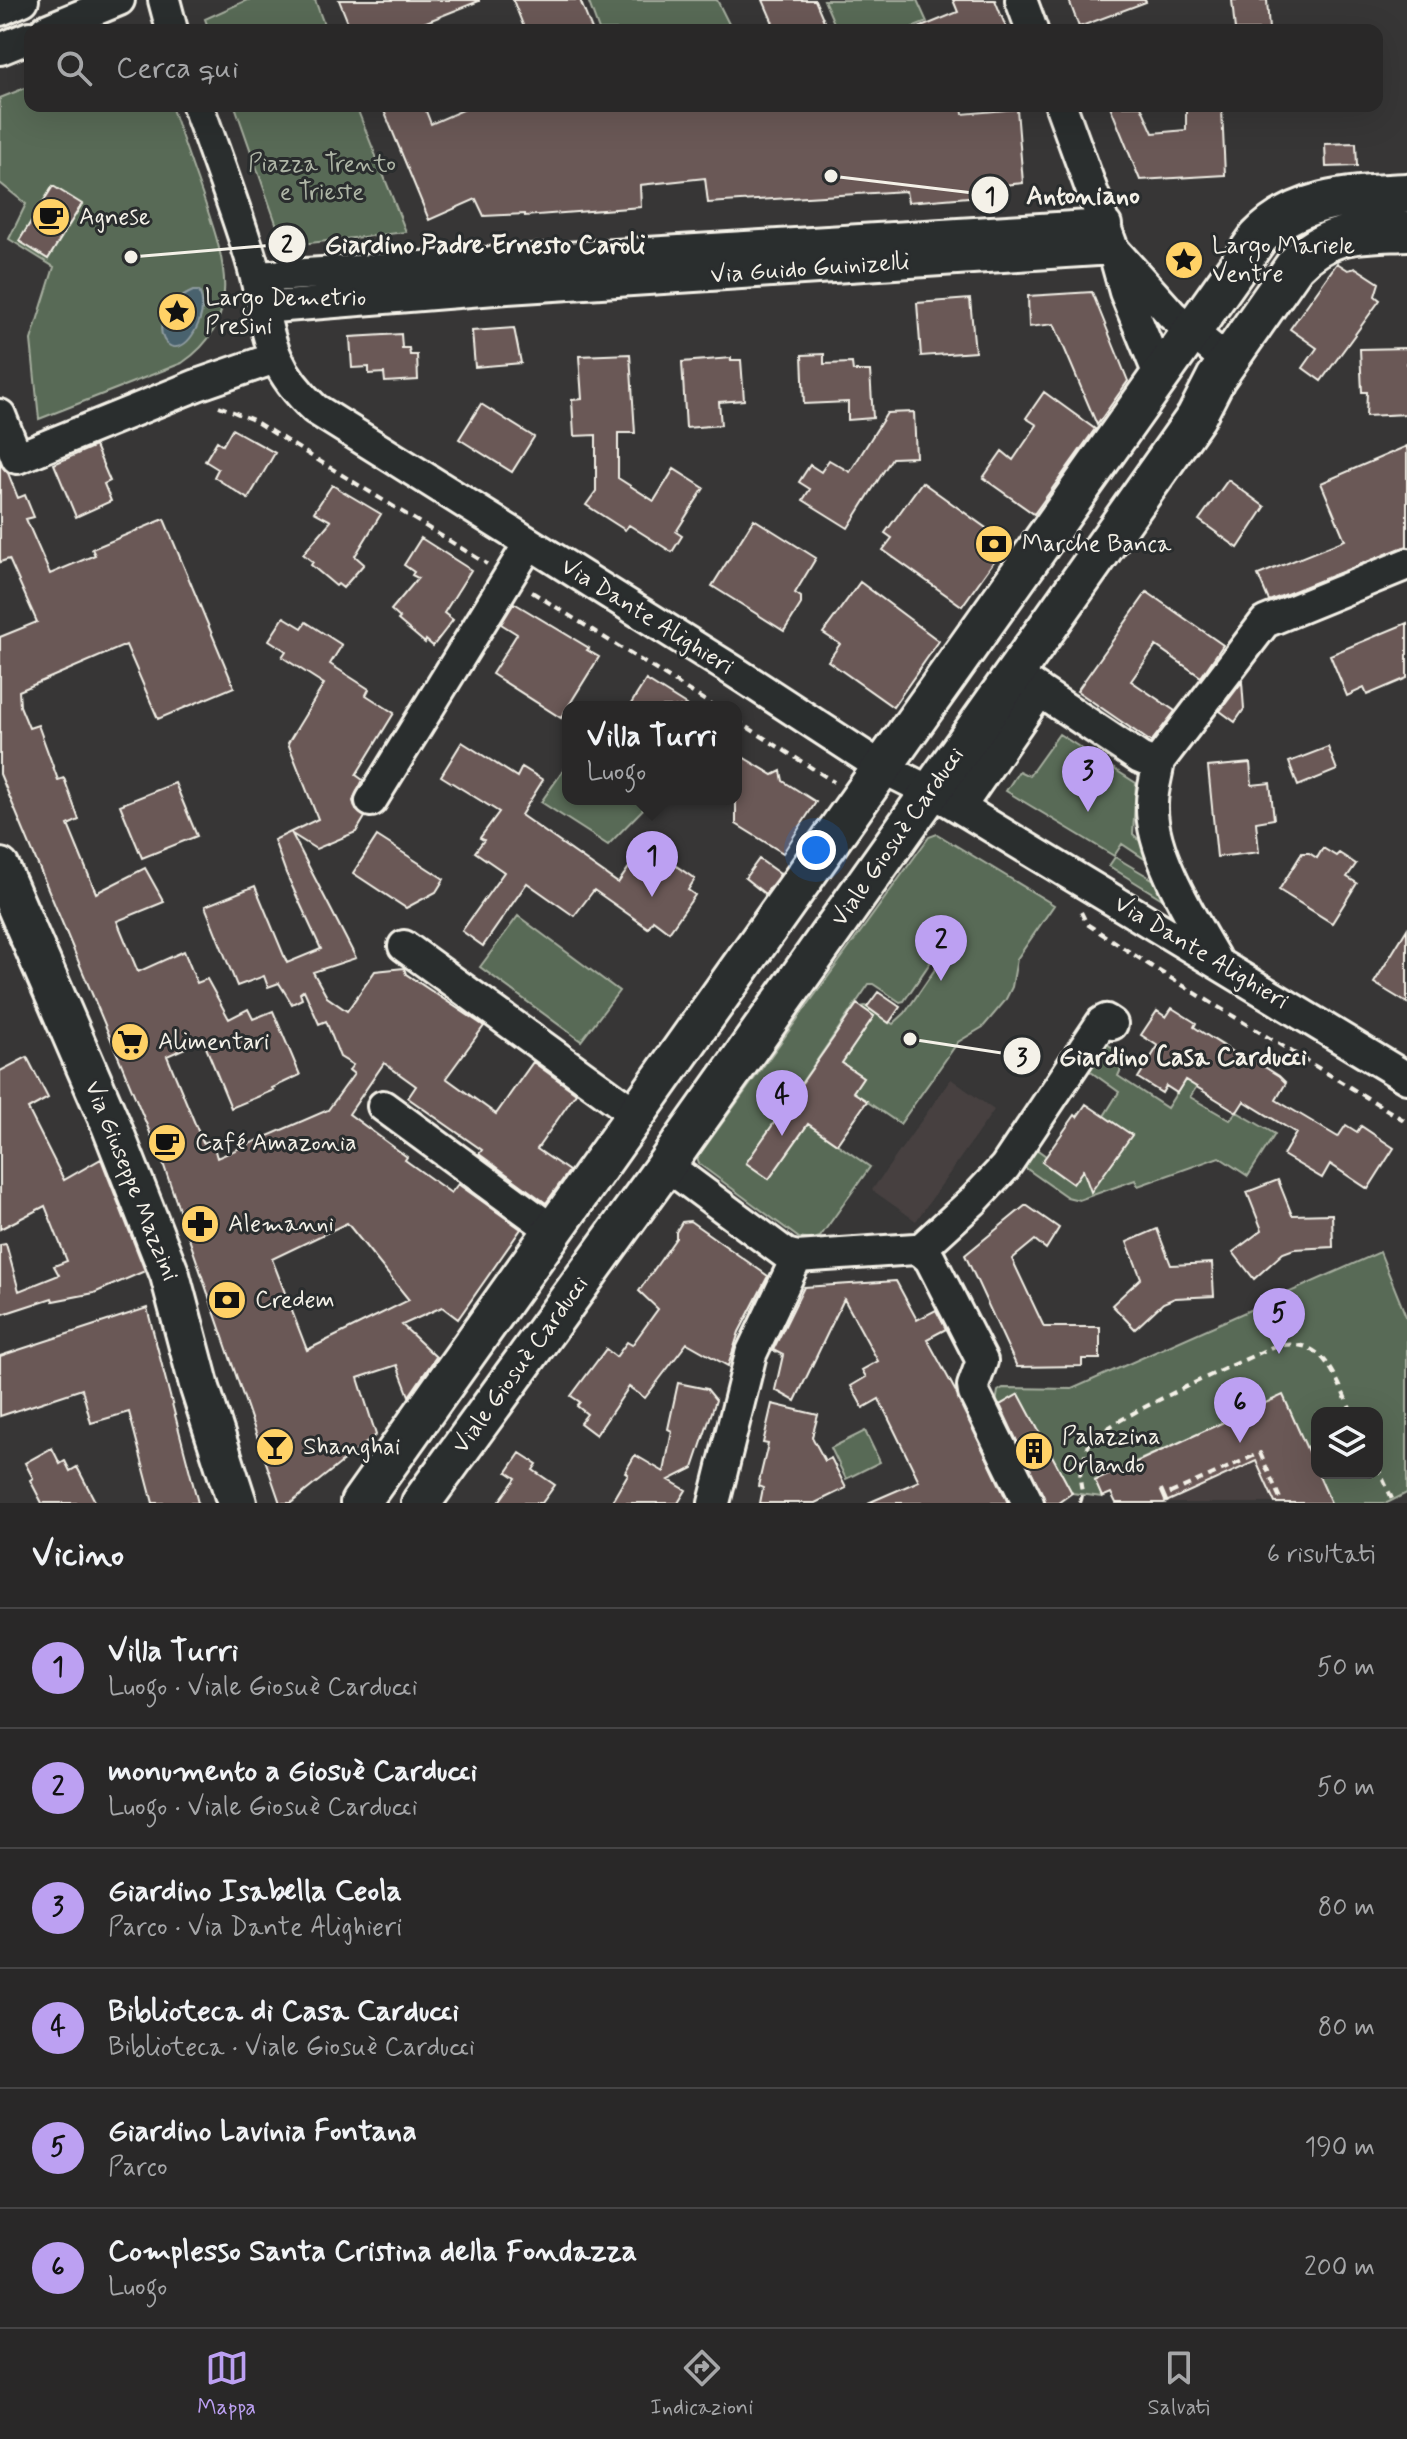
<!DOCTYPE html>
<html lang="it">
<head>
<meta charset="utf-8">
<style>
	:root { --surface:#292828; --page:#353434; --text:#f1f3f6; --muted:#a5a6a8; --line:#454445; --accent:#bca0f2 }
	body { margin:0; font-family:Mynerve,sans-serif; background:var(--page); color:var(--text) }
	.controls { position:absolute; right:24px; bottom:24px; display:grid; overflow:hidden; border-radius:16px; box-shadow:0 8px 32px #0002 }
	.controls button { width:72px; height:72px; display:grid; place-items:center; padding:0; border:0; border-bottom:2px solid var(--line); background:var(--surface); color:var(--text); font:40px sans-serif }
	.you { position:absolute; left:816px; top:850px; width:28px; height:28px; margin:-20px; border:6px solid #fff; border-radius:50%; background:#1a73e8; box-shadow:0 0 0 12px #1a73e833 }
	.badge { display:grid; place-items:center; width:52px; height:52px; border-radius:50%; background:var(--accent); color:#111; font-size:26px; font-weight:700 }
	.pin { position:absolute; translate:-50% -66px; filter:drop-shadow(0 2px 4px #0008) }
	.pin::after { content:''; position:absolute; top:42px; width:28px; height:24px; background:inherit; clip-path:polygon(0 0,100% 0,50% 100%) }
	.popup { position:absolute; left:562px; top:701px; width:180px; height:104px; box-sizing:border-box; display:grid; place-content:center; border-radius:16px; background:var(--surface); filter:drop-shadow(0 2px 6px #0005); font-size:26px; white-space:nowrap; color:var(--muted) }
	.popup b { font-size:30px; color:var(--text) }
	.popup::after { content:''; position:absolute; left:50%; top:100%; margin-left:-16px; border:16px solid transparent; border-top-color:var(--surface) }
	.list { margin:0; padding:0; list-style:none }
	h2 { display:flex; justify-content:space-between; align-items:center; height:104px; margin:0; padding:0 32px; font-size:34px }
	h2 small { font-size:26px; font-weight:400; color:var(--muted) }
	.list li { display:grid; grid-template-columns:52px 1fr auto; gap:24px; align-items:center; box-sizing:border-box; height:120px; padding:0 32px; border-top:2px solid var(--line) }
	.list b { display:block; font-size:30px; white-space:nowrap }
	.list p { margin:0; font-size:26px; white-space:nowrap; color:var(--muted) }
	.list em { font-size:26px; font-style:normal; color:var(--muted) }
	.icon { flex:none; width:44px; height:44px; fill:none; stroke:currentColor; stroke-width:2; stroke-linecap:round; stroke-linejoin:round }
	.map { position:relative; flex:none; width:1407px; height:1503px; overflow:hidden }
	.search { position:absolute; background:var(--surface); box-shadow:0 8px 32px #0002; left:24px; right:24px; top:24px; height:88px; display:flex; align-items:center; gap:20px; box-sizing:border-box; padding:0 28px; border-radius:16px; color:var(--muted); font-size:30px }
	.sheet { height:824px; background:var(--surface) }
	nav { display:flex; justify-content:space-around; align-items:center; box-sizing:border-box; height:112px; border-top:2px solid var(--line); background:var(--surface); font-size:22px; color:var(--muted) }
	nav a { display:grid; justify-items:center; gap:4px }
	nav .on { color:var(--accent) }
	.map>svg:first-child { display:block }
</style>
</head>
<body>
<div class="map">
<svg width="1407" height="1503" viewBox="0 0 1407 1503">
	<rect width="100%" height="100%" fill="#373636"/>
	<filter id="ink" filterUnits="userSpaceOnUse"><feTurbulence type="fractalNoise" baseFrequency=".0125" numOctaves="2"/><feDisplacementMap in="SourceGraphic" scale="16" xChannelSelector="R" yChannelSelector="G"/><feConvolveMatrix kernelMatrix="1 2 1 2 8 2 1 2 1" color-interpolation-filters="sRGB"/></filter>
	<g filter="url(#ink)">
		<path fill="#464040" d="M951 1079 994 1110 916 1221 872 1190Z
			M1297 1426 1331 1503H1130Z"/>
		<path fill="#596b56" stroke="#a6ae9f" stroke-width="2" d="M247 0H315L326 30H209L205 19Z
			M588 0H717L732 30H599Z
			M824 0H917L927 22 907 30H837Z
			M30 86V106H171C181 135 192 165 202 194 223 254 247 320 182 363L39 419 31 340 54 267 9 239 26 204 0 183V98Z
			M235 106H356L406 232 284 246Z
			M1059 734 1136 783 1133 834 1158 859 1180 910 1109 866 1115 857 1154 880 1146 860 1122 844 1114 856 1006 791 1019 771 1029 776Z
			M568 764V799H653L608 845 541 802Z
			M937 834 1054 905 1017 959 1012 987 1005 1001 983 1027 958 1042 900 1124 853 1092 863 1077 842 1063 874 1016 860 1007 865 1006 893 1024 905 1013 944 956 943 950 950 940 947 938 904 1001 900 1002 873 984H869L747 1163 769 1179 808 1124 870 1167 820 1237 811 1240 799 1238 699 1164 697 1158 929 837Z
			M518 916 619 991 581 1041 480 967Z
			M1211 1038 1223 1045 1190 1097 1230 1120 1237 1112 1275 1134 1248 1176 1219 1157 1138 1186 1135 1180 1079 1200 1067 1197 1020 1164 1032 1146 1046 1156 1042 1162 1073 1184 1094 1154 1110 1165 1131 1135 1104 1116 1119 1092 1084 1067 1102 1040 1126 1058 1118 1076 1167 1108Z
			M1380 1252 1407 1319V1493L1387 1503H1331L1318 1473H1377V1413H1317V1471L1282 1396 1095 1480 1102 1497 1072 1493 1019 1395 994 1408 993 1404 996 1403 998 1391 1003 1388 1072 1389Z
			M865 1431 880 1462 846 1479 831 1448Z"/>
		<path fill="#4a626e" stroke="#8e9b9f" stroke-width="2" d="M193 291H199C204 301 203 311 199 322 175 382 131 319 193 291Z"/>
		<path fill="#6a5857" stroke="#f4f1e8" stroke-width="2" fill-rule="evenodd" d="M339 0H479V1L406 30H351Z
			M513 0H580L592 30H525Z
			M763 0H815L828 30H776Z
			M953 0H995L1007 30H914L958 12Z
			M1069 0H1145L1146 2 1079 27Z
			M1232 0H1267L1269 30H1235Z
			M382 106H424L431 124 472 106H962L963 114 1017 109 1023 183 1004 185 1005 194 908 202 906 191 708 203 705 178 640 185 641 207 525 216V214L484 216 476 199 429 220Z
			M1110 106H1141L1153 133 1186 130V110L1222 109 1225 175 1140 180Z
			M1356 143 1357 166 1326 167 1325 144Z
			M53 186 82 204 48 259 19 241Z
			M1337 263 1348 270 1356 268 1379 283 1375 296 1380 300 1321 381 1303 368 1317 348 1290 329Z
			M1092 292 1128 381 1097 425 1054 324 1029 327 1028 296Z
			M970 299 975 352 921 356 917 303Z
			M514 328 521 363 475 367 472 331Z
			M401 334 402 348H409L410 355H417L418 380 385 382 384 373 369 374V367L352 368 350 337Z
			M1407 348V414L1366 416 1367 392H1362L1360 349Z
			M630 354 635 433H618V478L654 501 674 469 704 488 676 532 682 536 672 552 629 525 625 530 586 505 596 491V435L574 436 572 400 582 399 579 356Z
			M824 354V364L852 363 853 371H870L873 418 848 420V402L804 404 802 355Z
			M731 358V360H741L744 400 719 402 721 425 686 428 682 362Z
			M1044 392 1095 429 1034 514 983 478 1002 451 1013 460 1037 425 1026 418Z
			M481 404 534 437 512 472 459 439Z
			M914 412 916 457 892 458 848 528 803 500 810 489 799 482 810 465 821 472 829 460 850 472 887 413Z
			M232 429 275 453 248 499 214 477 218 469 205 461 217 441 223 445Z
			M95 446 110 481 104 484 111 501 76 517 54 464Z
			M1407 446V546L1269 601 1258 575 1345 540 1321 483Z
			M0 464 8 473 18 498 25 495 34 517 26 519 50 574 95 555 92 549 164 519 234 687 158 719 126 645 19 691 20 706 29 728 38 725 58 780 64 778 79 820 68 825 96 893 145 868 164 902 117 921 138 972 184 951 197 983 207 979 229 1019 248 1009 253 1019 273 1011 300 1075 272 1088 274 1090 231 1108 203 1040 167 1056 203 1143 212 1140 217 1158 328 1110 354 1074 349 1070 353 1065 340 1057 326 1021 319 1024 304 990 300 993 302 999 292 1004 279 983 268 987 264 976 237 986 205 906 255 886 287 963 321 949 286 873 274 840 318 819 288 743 324 684 282 657 286 651 269 640 284 617 302 628 306 622 342 645 330 664 369 689 366 695 394 713 356 775 363 780 353 801 356 810 365 817 356 832 316 849 292 834 356 958 313 972 327 997 347 1011 375 971 404 968 406 974 484 1026 446 1078 496 1114 533 1062 576 1093 537 1149 569 1171 546 1203 479 1154 482 1150 408 1098 416 1086 384 1063 349 1114 407 1157 405 1160 451 1193 458 1184 521 1229 458 1319 442 1307 402 1325 436 1357 409 1396 397 1365 358 1378 376 1435 291 1503H280L164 1166 0 774V637L37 622 9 559 0 562ZM347 1223 409 1300 307 1350 272 1259Z
			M1228 480 1265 507 1238 548 1199 520Z
			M922 482 1007 543 962 606 883 550 892 538 885 533Z
			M332 485 381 514 355 556 364 564 343 588 338 584 336 586 311 565 313 562 303 554 331 521 314 512Z
			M754 519 816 558 795 593 801 597V604L784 631 712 586Z
			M421 538 471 570 444 613 453 620 433 646 426 640 425 643 398 620 400 618 391 610 418 578 412 575 414 572 404 565Z
			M860 582 939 641 893 707 828 661 840 644 823 633Z
			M1147 592 1223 645 1201 677 1156 646 1131 681 1175 711 1151 742 1077 691Z
			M514 603 589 648 587 650 599 657 561 718 492 674 517 634 501 624Z
			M1407 623V678L1367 695 1364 688 1347 696 1330 655Z
			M646 680 689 707H629Z
			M1242 682 1244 709 1235 722 1220 711Z
			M462 742 517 777 522 767 543 780 521 815 618 883 654 832 659 854 695 879 688 890 695 895 669 932 653 920 648 928 594 890 574 916 527 883 483 946 462 931 504 872 475 852 484 840 480 838 499 812 441 776Z
			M1328 747 1337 770 1298 786 1289 762Z
			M736 753 773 775 781 771 783 781 816 802 783 853 736 824Z
			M1250 763 1252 785 1270 783 1274 819 1256 822 1259 852 1217 857 1208 767Z
			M175 783 197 836 142 858 120 805Z
			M377 836 444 879 436 892 406 908 353 873Z
			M1323 848 1336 856 1339 853 1356 864 1347 877 1357 883 1332 923 1279 890 1302 853H1309L1317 858Z
			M759 859 780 874 765 894 745 878Z
			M1407 929V1003L1374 983Z
			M878 992 900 1007 889 1023 867 1007Z
			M857 1004 874 1016 842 1063 863 1077 853 1092 867 1101 837 1144 808 1124 769 1179 746 1163Z
			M1172 1008 1196 1023 1194 1027 1239 1056 1255 1061 1279 1076 1286 1083 1276 1100 1338 1137 1346 1125 1357 1132 1361 1126 1394 1148 1368 1189 1330 1164 1322 1178 1283 1155 1296 1133 1244 1101 1237 1112 1185 1080 1177 1093 1166 1086 1162 1093 1138 1078 1158 1046 1141 1035 1157 1011 1166 1017Z
			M27 1057 48 1098 28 1109 64 1180 101 1159 145 1271 94 1293 53 1301 52 1298 0 1315V1245L6 1244 19 1291 59 1275 54 1266 67 1261 45 1206 0 1229V1071Z
			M1086 1104 1132 1135 1091 1192 1083 1170 1073 1184 1042 1162 1075 1115 1077 1117Z
			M1278 1180 1292 1215 1332 1214 1333 1247 1294 1249 1283 1253 1254 1279 1233 1252 1262 1230 1247 1192Z
			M1026 1205 1059 1228 1046 1249 1035 1240 1012 1259 1044 1327H1100V1359H1082V1366L1017 1367 965 1255Z
			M690 1221 768 1276 739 1332 728 1366 687 1343 645 1398 629 1387 596 1435 580 1423 587 1414 577 1406 580 1402 571 1396 606 1349 616 1357 627 1342 632 1345 658 1309 639 1291 676 1238V1232L682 1222Z
			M1157 1229 1171 1265 1212 1263 1214 1296 1175 1298 1163 1303 1135 1329 1112 1305 1141 1278 1127 1242Z
			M896 1281 917 1320 936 1310 946 1329 927 1339 956 1392 1008 1503H868L919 1481 879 1399 863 1408 851 1386 866 1377 862 1370 878 1361 844 1299 795 1401 775 1390 783 1355 773 1350 804 1287Z
			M147 1308 198 1503H153L129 1412 91 1423 82 1389 0 1416V1356Z
			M678 1383 707 1389 716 1400 693 1468 669 1480 686 1490 678 1503H611L628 1474 625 1472 635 1455 664 1472 672 1431 668 1429Z
			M1019 1394 1072 1493 1058 1503H1046L1000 1405Z
			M1283 1395 1331 1503H1275L1256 1461 1164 1503H1116L1111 1493 1102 1497 1095 1481Z
			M772 1404 818 1415 812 1437 825 1461 831 1458 846 1488 815 1503H760L763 1488 758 1486 768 1444 763 1443Z
			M52 1448 60 1464 65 1461 70 1471 77 1467 96 1503H42L30 1480 33 1478 25 1463Z
			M520 1453 537 1464 533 1470 555 1485 542 1503H498L516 1478 507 1472Z"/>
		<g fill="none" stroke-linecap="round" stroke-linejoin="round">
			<g stroke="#f4f1e8" stroke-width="36">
				<path id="minor" d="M164 0 172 30
					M1021 0 1032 30
					M0 10 23 0
					M46 30 119 0
					M0 49 30 37
					M198 106C216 157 235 207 251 259 270 323 261 359 315 409L732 670 881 767 949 801 1407 1078
					M1061 106 1113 249 1172 315 1227 361
					M256 277 1106 225
					M261 308 507 288 1113 249 1125 292 1160 377
					M0 415 17 458 197 385 275 358
					M1014 674 1140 758 1152 763 1159 761 1265 622 1407 564
					M1159 761C1157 775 1152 790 1152 804 1150 851 1191 917 1214 957
					M371 801 529 544
					M960 807 1040 691
					M404 946 637 1115
					M383 1106 555 1232
					M666 1165 786 1254 797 1257 915 1249 922 1252
					M922 1252 925 1245 973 1201 1005 1167 1102 1022 1106 1020 1112 1024
					M922 1252 930 1259 982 1361 973 1386 974 1393 1028 1503
					M714 1503 751 1354 797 1257"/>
			</g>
			<g stroke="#f4f1e8" stroke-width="44">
				<path id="major" d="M0 868 111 1125 170 1275 200 1388 237 1503
					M360 1503 1258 238C1298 196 1353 196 1407 193
					M421 1503 666 1165 1044 632 1196 417 1216 378 1295 265C1329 230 1361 233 1407 231"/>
			</g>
			<path stroke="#f4f1e8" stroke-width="4" stroke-dasharray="8 6" stroke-linecap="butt" d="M219 406 251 419 487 564
				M532 592 715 707
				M736 720 834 782
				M1081 912 1087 924 1151 966 1407 1122
				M1377 1466 1394 1503
				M1161 1489 1164 1496
				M1080 1503C1084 1494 1081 1489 1080 1479 1080 1469 1085 1451 1090 1443 1105 1420 1239 1363 1272 1347 1324 1334 1334 1374 1352 1413
				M1167 1503 1164 1496 1260 1453 1282 1503"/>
			<use href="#minor" stroke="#2a2d2e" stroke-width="30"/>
			<use href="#major" stroke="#2a2d2e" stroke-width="38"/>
		</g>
	</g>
	<defs>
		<g id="cafe-disc" transform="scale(2)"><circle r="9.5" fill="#ffd166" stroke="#2a2d2e"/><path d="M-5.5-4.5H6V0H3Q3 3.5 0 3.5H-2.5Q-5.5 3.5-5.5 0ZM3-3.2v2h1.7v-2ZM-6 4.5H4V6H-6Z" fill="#111"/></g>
		<g id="sight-disc" transform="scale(2)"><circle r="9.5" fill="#ffd166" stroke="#2a2d2e"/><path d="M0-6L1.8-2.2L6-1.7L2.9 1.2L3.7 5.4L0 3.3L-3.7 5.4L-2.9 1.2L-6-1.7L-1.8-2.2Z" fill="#111"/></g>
		<g id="bank-disc" transform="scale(2)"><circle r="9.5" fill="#ffd166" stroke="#2a2d2e"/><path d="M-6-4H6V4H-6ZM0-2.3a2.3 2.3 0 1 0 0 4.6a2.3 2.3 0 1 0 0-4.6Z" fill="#111"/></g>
		<g id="supermarket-disc" transform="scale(2)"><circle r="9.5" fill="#ffd166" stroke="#2a2d2e"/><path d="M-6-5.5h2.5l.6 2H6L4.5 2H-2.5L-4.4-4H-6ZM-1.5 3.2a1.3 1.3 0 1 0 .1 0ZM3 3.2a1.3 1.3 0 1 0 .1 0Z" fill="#111"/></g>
		<g id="pharmacy-disc" transform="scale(2)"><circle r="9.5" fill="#ffd166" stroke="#2a2d2e"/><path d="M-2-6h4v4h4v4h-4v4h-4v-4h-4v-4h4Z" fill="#111"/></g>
		<g id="bar-disc" transform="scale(2)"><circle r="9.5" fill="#ffd166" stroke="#2a2d2e"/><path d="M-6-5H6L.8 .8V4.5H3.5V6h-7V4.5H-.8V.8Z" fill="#111"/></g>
		<g id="building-disc" transform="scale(2)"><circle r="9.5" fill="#ffd166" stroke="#2a2d2e"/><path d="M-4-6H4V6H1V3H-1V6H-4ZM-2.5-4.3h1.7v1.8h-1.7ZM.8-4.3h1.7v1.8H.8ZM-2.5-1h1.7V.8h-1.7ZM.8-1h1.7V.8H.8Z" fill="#111"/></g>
	</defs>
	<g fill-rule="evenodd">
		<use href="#cafe-disc" x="51" y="217"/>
		<use href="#sight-disc" x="1184" y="260"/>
		<use href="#sight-disc" x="177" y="312"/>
		<use href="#bank-disc" x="994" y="544"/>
		<use href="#supermarket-disc" x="130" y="1042"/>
		<use href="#cafe-disc" x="167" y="1143"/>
		<use href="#pharmacy-disc" x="200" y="1224"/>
		<use href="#bank-disc" x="227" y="1300"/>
		<use href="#bar-disc" x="275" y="1447"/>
		<use href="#building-disc" x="1034" y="1451"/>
	</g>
	<g text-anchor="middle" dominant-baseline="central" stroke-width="6" stroke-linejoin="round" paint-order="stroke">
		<g font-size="24" fill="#aeb5a6" stroke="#2a2d2e">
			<text x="322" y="164">Piazza Trento<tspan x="322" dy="28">e Trieste</tspan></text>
		</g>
		<g font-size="24" fill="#f4f1e8" stroke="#2a2d2e" text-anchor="start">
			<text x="79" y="217">Agnese</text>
			<text x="1212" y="246">Largo Mariele<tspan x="1212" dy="28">Ventre</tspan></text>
			<text x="205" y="298">Largo Demetrio<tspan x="205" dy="28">Presini</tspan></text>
			<text x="1022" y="544">Marche Banca</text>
			<text x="158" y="1042">Alimentari</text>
			<text x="195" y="1143">Café Amazonia</text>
			<text x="228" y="1224">Alemanni</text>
			<text x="255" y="1300">Credem</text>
			<text x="1062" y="1437">Palazzina<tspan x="1062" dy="28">Orlando</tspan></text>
			<text x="303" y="1447">Shanghai</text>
		</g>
		<g font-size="24" fill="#f4f1e8" stroke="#2a2d2e">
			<text transform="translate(810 269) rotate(-4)">Via Guido Guinizelli</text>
			<text transform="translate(647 617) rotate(32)">Via Dante Alighieri</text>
			<text transform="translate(898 837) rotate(-55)">Viale Giosuè Carducci</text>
			<text transform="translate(1201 953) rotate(31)">Via Dante Alighieri</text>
			<text transform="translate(131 1181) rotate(68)">Via Giuseppe Mazzini</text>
			<text transform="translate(521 1365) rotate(-54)">Viale Giosuè Carducci</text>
		</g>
	</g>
	<path fill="none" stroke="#f4f1e8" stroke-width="3" d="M831 176L990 195M131 257L287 244M910 1039L1022 1056"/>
	<g fill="#f4f1e8" stroke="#2a2d2e" stroke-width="3">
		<circle cx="831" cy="176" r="8"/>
		<circle cx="131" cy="257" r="8"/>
		<circle cx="910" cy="1039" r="8"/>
		<circle cx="990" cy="195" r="20"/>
		<circle cx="287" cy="244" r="20"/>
		<circle cx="1022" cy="1056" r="20"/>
	</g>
	<g font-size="24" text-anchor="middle" font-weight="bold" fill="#111">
		<text x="990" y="204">1</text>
		<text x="287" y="252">2</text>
		<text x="1022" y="1065">3</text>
	</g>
	<g font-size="26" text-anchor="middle" font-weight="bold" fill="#f4f1e8" stroke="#2a2d2e" stroke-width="6" stroke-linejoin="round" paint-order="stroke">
		<text x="1083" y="204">Antoniano</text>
		<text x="485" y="253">Giardino Padre Ernesto Caroli</text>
		<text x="1183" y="1065">Giardino Casa Carducci</text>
	</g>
</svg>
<div class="controls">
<button><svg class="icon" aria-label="layers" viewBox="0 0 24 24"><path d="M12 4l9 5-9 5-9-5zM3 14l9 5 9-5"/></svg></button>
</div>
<div class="you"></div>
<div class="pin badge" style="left:652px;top:897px">1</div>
<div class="popup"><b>Villa Turri</b>Luogo</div>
<div class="pin badge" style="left:941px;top:981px">2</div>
<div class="pin badge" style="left:1088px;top:812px">3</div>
<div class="pin badge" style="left:782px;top:1136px">4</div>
<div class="pin badge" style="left:1279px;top:1354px">5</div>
<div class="pin badge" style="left:1240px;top:1443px">6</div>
<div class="search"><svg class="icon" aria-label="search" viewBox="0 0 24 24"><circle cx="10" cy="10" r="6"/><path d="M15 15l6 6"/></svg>Cerca qui</div>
</div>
<section class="sheet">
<h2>Vicino<small>6 risultati</small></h2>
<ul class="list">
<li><span class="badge">1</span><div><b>Villa Turri</b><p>Luogo · Viale Giosuè Carducci</p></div><em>50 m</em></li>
<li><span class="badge">2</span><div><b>monumento a Giosuè Carducci</b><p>Luogo · Viale Giosuè Carducci</p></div><em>50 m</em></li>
<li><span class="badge">3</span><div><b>Giardino Isabella Ceola</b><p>Parco · Via Dante Alighieri</p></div><em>80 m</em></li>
<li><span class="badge">4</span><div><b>Biblioteca di Casa Carducci</b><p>Biblioteca · Viale Giosuè Carducci</p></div><em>80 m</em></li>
<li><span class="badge">5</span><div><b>Giardino Lavinia Fontana</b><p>Parco</p></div><em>190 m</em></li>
<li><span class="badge">6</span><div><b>Complesso Santa Cristina della Fondazza</b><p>Luogo</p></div><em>200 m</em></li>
</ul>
</section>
<nav>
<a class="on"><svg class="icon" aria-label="map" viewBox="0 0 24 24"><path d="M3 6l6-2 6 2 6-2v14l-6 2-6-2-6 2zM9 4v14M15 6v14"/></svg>Mappa</a>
<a><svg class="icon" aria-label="directions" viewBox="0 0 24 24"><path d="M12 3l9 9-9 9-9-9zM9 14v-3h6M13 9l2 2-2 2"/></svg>Indicazioni</a>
<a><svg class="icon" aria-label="saved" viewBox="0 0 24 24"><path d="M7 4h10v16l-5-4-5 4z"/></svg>Salvati</a>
</nav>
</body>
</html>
